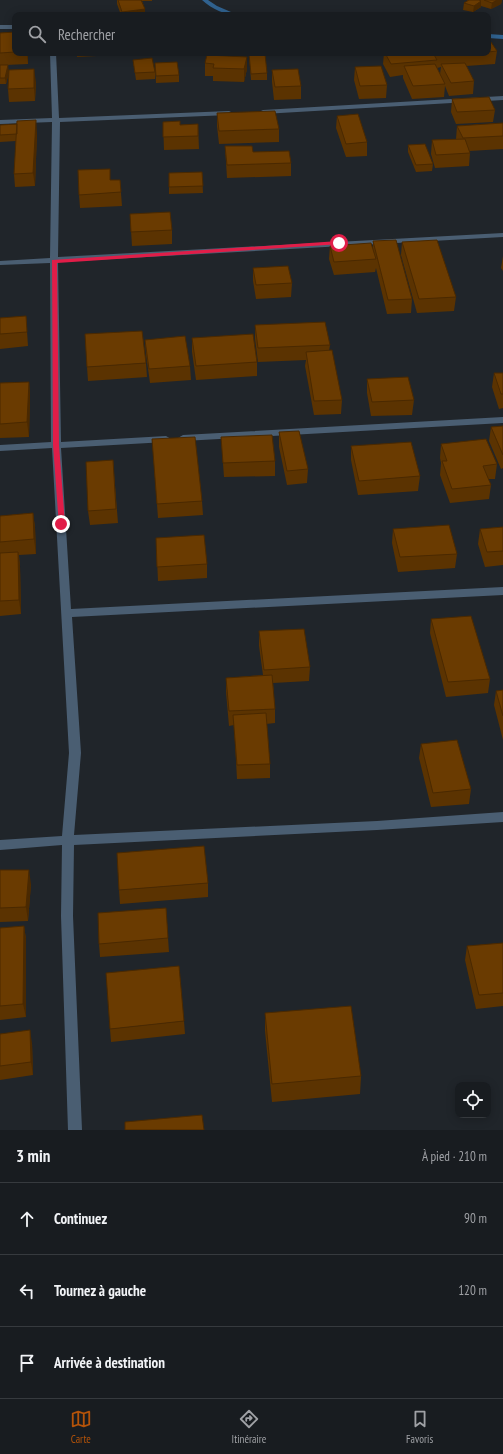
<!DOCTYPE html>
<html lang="fr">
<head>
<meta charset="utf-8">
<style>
	:root { --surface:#181c20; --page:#212529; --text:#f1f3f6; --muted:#9fa1a5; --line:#363a3e; --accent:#b45309 }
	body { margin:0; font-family:"PT Sans Narrow",sans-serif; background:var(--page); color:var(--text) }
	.controls { position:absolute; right:12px; bottom:12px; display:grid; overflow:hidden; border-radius:8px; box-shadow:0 2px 10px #0003 }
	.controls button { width:36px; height:36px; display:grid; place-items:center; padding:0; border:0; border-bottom:1px solid var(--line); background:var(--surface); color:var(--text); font:20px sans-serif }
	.stop { position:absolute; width:12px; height:12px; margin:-9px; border:3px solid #e11d48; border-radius:50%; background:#fff }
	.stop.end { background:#e11d48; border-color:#fff; box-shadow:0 1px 4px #0008 }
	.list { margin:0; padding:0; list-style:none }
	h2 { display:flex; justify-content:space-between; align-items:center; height:52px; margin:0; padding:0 16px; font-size:17px }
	h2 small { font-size:13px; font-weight:400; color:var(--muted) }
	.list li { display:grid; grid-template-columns:26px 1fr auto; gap:12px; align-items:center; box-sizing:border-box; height:72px; padding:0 16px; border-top:1px solid var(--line) }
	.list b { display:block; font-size:15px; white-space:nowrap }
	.list em { font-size:13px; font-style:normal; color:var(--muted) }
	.icon { flex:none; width:22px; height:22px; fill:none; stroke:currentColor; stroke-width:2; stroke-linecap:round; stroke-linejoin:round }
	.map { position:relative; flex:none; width:503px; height:1130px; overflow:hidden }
	.search { position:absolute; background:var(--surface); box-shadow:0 2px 10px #0003; left:12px; right:12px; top:12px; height:44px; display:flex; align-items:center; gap:10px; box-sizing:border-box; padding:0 14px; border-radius:8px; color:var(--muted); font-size:15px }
	.sheet { height:268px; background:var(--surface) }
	nav { display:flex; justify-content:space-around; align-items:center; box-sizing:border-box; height:56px; border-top:1px solid var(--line); background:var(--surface); font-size:11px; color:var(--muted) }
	nav a { display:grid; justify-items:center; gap:2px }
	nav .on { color:var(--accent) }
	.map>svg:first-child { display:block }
</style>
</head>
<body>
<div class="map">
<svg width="503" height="1130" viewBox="0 0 503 1130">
	<rect width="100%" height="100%" fill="#20252a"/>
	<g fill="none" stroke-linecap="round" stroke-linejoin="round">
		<path fill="#30628f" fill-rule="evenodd" d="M202 0H208L217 6 238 15C225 15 212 9 202 0Z
			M488 34 503 35V39L488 38Z"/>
		<path fill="#4a5e72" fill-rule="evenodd" d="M0 25H15V29H0Z
			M50 53H56L59 118 229 111 233 113 229 115 60 122 58 257 503 233V237L58 262 61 442 166 436 171 439 166 442 61 448 71 609 503 587V595L72 617 81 753 74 835 377 821 503 812V822L377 830 74 845 73 916 82 1130H68L61 916 62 845 0 850V840L62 836 69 753 52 448 0 451V445L51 442 50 263 0 265V261L50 258 52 122 0 124V120L52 118Z
			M503 96V100L263 114 259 112 263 110Z
			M503 417V423L183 441 178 438 183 435Z"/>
	</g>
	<path fill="#5b3301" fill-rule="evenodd" d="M117 0H152V1H142L145 9V15H121L117 4Z
		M468 0H502L501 4 491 9 481 6V7L473 12 463 10 464 3Z
		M15 32V53H28V64L5 65 9 72 6 84H0V33Z
		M488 42 497 51 495 64 466 66 474 81 473 94 449 96 445 86 444 97 412 99 403 78V75L390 77 383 64 384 53H488ZM441 67 440 74 437 68Z
		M77 53H97V56L77 57Z
		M125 53H147L125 54Z
		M249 54 267 73V80H251Z
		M207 55 247 69 244 82 213 81V76H205V63Z
		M133 60 155 72V79L136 80Z
		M155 63 179 75V82L156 83Z
		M355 67 387 85 386 98 359 99 354 80Z
		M272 70 301 86V99L274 100 272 82Z
		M36 82 35 101 9 102 8 89Z
		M452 99 495 110 493 122 456 124 451 112Z
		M217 113 279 129V142L219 144 217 126Z
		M337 116 367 142V156L346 157 336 128Z
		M163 122 180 125 198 124 199 149 164 150Z
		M503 123V149L469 151 470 153 469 166 435 168 431 154 432 140 456 139 457 126Z
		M0 125 37 133 35 186 15 187 14 174 16 141 0 142Z
		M408 145 433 164 432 171 416 172 408 152Z
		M225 146 253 152 291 163V176L227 178Z
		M202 172 203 193 169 194V187Z
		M120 180 122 206 80 208 79 195Z
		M130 214 172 230V244L132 246Z
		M373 241 412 299 411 313 387 314 376 268 375 272 334 275 329 259 330 246 373 248Z
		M402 242 456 297 454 311 417 313 401 255Z
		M503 256V271L501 268Z
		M253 268 292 283 291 297 256 299 253 281Z
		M26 316 28 346 0 349V318Z
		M255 325 330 345 329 351 342 400 341 414 314 415 305 366 306 360 258 362 255 339Z
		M192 338 257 362V376L196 380 192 352Z
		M145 340 190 366 191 380 150 383 146 354Z
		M146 363 147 377 88 381 87 367Z
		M494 373H503V408L499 409 492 387Z
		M367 379 414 400 412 415 371 416 367 393Z
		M29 382 30 396 29 437 0 438V383Z
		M503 426V468L501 469 489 441 491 427Z
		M279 432 308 469 307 483 287 485 279 447Z
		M221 437 275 461V476L224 477Z
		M152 439 202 501 203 515 158 518Z
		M441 444 497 464 495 479H488L491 485 489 499 450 503 440 475 441 463 440 458Z
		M351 446 420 476 418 491 358 495 351 460Z
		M113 460 118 523 90 525 88 511Z
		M33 513 35 527 36 554 19 555 20 566 21 614 0 616V516Z
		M503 527V565L485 567 478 544 480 529Z
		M393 529 457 554 455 568 398 572 392 543Z
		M156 538 207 564V578L158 581Z
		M431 619 490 679 488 693 446 697 430 633Z
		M259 631 310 667 309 681 273 683 275 709V723L266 724 270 764V778L237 779 234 725 229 726 226 692V678L263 675 259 646Z
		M503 690V740L494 705 496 691Z
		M421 744 471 789 469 804 431 807 419 758Z
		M0 870 31 884 28 921 0 922Z
		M208 883V897L120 904 119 890Z
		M166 908 169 952 100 957 99 944Z
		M24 926 26 939V1017L0 1020V928Z
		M503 943V1006L476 1009 465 960 467 946Z
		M265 1013 361 1076 360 1094 272 1102 265 1031Z
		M184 1021 185 1034 111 1042 110 1029Z
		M0 1034 32 1043 33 1075 0 1080Z"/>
	<path fill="#4a2901" d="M497 0H502L501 4 491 9 492 3Z
		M481 1V7L473 12 474 6Z
		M145 9V15H122V12Z
		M27 53H28V64Z
		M247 57V69L244 82V69Z
		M8 65 9 72 6 84 5 78Z
		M34 69 36 82 35 101 34 88Z
		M36 120 37 133 35 186 33 173Z
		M29 382 30 396 29 437 27 422Z
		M33 513 35 527 36 554 34 539Z
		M18 552 20 566 21 614 19 600Z
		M29 870 31 884 28 921 26 907Z
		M24 926 26 939V1017L23 1004Z
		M30 1030 32 1043 33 1075 31 1062Z"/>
	<path fill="#6a3b01" stroke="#4a2901" d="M118 0H141L145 9 122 12Z
		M469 0H479L481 1 474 6 464 3Z
		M484 0H497L492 3Z
		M15 32V52L0 53V33Z
		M488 42H491L497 51 488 52Z
		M385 53H433L437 60 391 64Z
		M437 53H472L438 55Z
		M249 54H265L267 73 251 74Z
		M207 55 247 57 244 69 213 68 214 64 205 63Z
		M152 58 155 72 135 73 133 60Z
		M177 62 179 75 156 76 155 63Z
		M465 63 474 81 451 83 441 64Z
		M435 64 445 84 413 86 404 66Z
		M0 65H8L5 78H0Z
		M381 66 387 85 360 86 355 67Z
		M34 69V88L8 89 9 70Z
		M298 69 301 86 275 87 272 70Z
		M489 97 495 110 457 112 452 99Z
		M275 111 279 129 219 131 217 113Z
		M358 114 367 142 346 144 337 116Z
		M36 120 33 173 14 174 17 121Z
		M180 121V125L198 124V136L163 137V122Z
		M503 123V136L463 138 457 126Z
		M17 124V134L0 135V125Z
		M465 139 470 153 436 155 432 140Z
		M425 144 433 164 416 165 408 145Z
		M225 146H252L253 152 289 151 291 163 227 165Z
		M110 169V180H120L121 192 79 195 78 170Z
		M202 172 203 186 169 187V173Z
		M170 212 172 230 131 232 130 214Z
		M396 240 412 299 388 300 373 241Z
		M437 240 456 297 419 299 402 242Z
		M371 243 376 259 334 262 330 246Z
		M288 266 292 283 256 285 253 268Z
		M26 316 27 332 0 334V318Z
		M325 322 330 345 258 348 255 325Z
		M142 331 146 363 87 367 85 334Z
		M253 334 257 362 196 366 192 338Z
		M185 336 190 366 149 369 145 340Z
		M332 350 342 400 314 401 306 352Z
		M494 373H503V394H501Z
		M408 377 414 400 372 402 367 379Z
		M29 382 27 422 0 424V383Z
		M503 426V455L491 427Z
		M299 431 308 469 287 471 279 432Z
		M272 435 275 461 223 463 221 437Z
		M195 437 202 501 157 504 152 439Z
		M486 439 497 464 483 466 491 485 452 489 442 461H447L441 444Z
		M411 442 420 476 359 481 351 446Z
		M113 460 116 509 88 511 86 462Z
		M33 513 34 539 0 542V516Z
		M449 525 457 554 400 557 393 529Z
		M503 527V551L487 552 480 529Z
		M204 535 207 564 157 567 156 538Z
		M18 552 19 600 0 601V553Z
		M471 616 490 679 448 682 431 619Z
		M304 629 310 667 264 670 259 631Z
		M272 675 275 709 229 711 226 678Z
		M503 690V716L496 691Z
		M266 713 270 764 237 765 233 715Z
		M457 740 471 789 433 793 421 744Z
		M204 846 208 883 119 890 117 853Z
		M0 870H29L26 907 0 908Z
		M166 908 168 938 99 944 98 913Z
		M24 926 23 1004 0 1006V928Z
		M503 943V993L479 995 467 946Z
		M179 966 184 1021 110 1029 106 973Z
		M351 1006 361 1076 272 1084 265 1013Z
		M30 1030 31 1062 0 1066V1034Z
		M202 1115 204 1130H125V1122Z"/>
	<path fill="#e11d48" d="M339 241 341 243V244L57 263 59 445 65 524 61 526H59L53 445 52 260Z"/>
</svg>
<div class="controls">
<button><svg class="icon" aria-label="locate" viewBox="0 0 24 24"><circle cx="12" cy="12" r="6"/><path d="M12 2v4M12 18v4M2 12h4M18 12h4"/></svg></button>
</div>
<div class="stop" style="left:339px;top:243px"></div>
<div class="stop end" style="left:61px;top:524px"></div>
<div class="search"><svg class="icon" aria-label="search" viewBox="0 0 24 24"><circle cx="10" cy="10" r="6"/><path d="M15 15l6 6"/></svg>Rechercher</div>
</div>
<section class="sheet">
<h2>3 min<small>À pied · 210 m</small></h2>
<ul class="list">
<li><svg class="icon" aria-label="ahead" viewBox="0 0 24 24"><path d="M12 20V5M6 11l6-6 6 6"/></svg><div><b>Continuez</b></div><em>90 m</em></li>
<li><svg class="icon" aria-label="left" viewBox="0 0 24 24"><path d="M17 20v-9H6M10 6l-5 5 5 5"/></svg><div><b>Tournez à gauche</b></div><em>120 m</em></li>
<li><svg class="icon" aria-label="arrive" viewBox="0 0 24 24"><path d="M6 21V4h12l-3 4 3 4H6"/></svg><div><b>Arrivée à destination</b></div></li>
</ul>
</section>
<nav>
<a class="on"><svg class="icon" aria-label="map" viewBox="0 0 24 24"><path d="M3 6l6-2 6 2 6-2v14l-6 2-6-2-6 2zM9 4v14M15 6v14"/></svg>Carte</a>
<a><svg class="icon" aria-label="directions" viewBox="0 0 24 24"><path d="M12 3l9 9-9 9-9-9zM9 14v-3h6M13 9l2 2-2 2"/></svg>Itinéraire</a>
<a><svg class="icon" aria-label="saved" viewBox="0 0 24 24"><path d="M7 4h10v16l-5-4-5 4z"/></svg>Favoris</a>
</nav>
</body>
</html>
